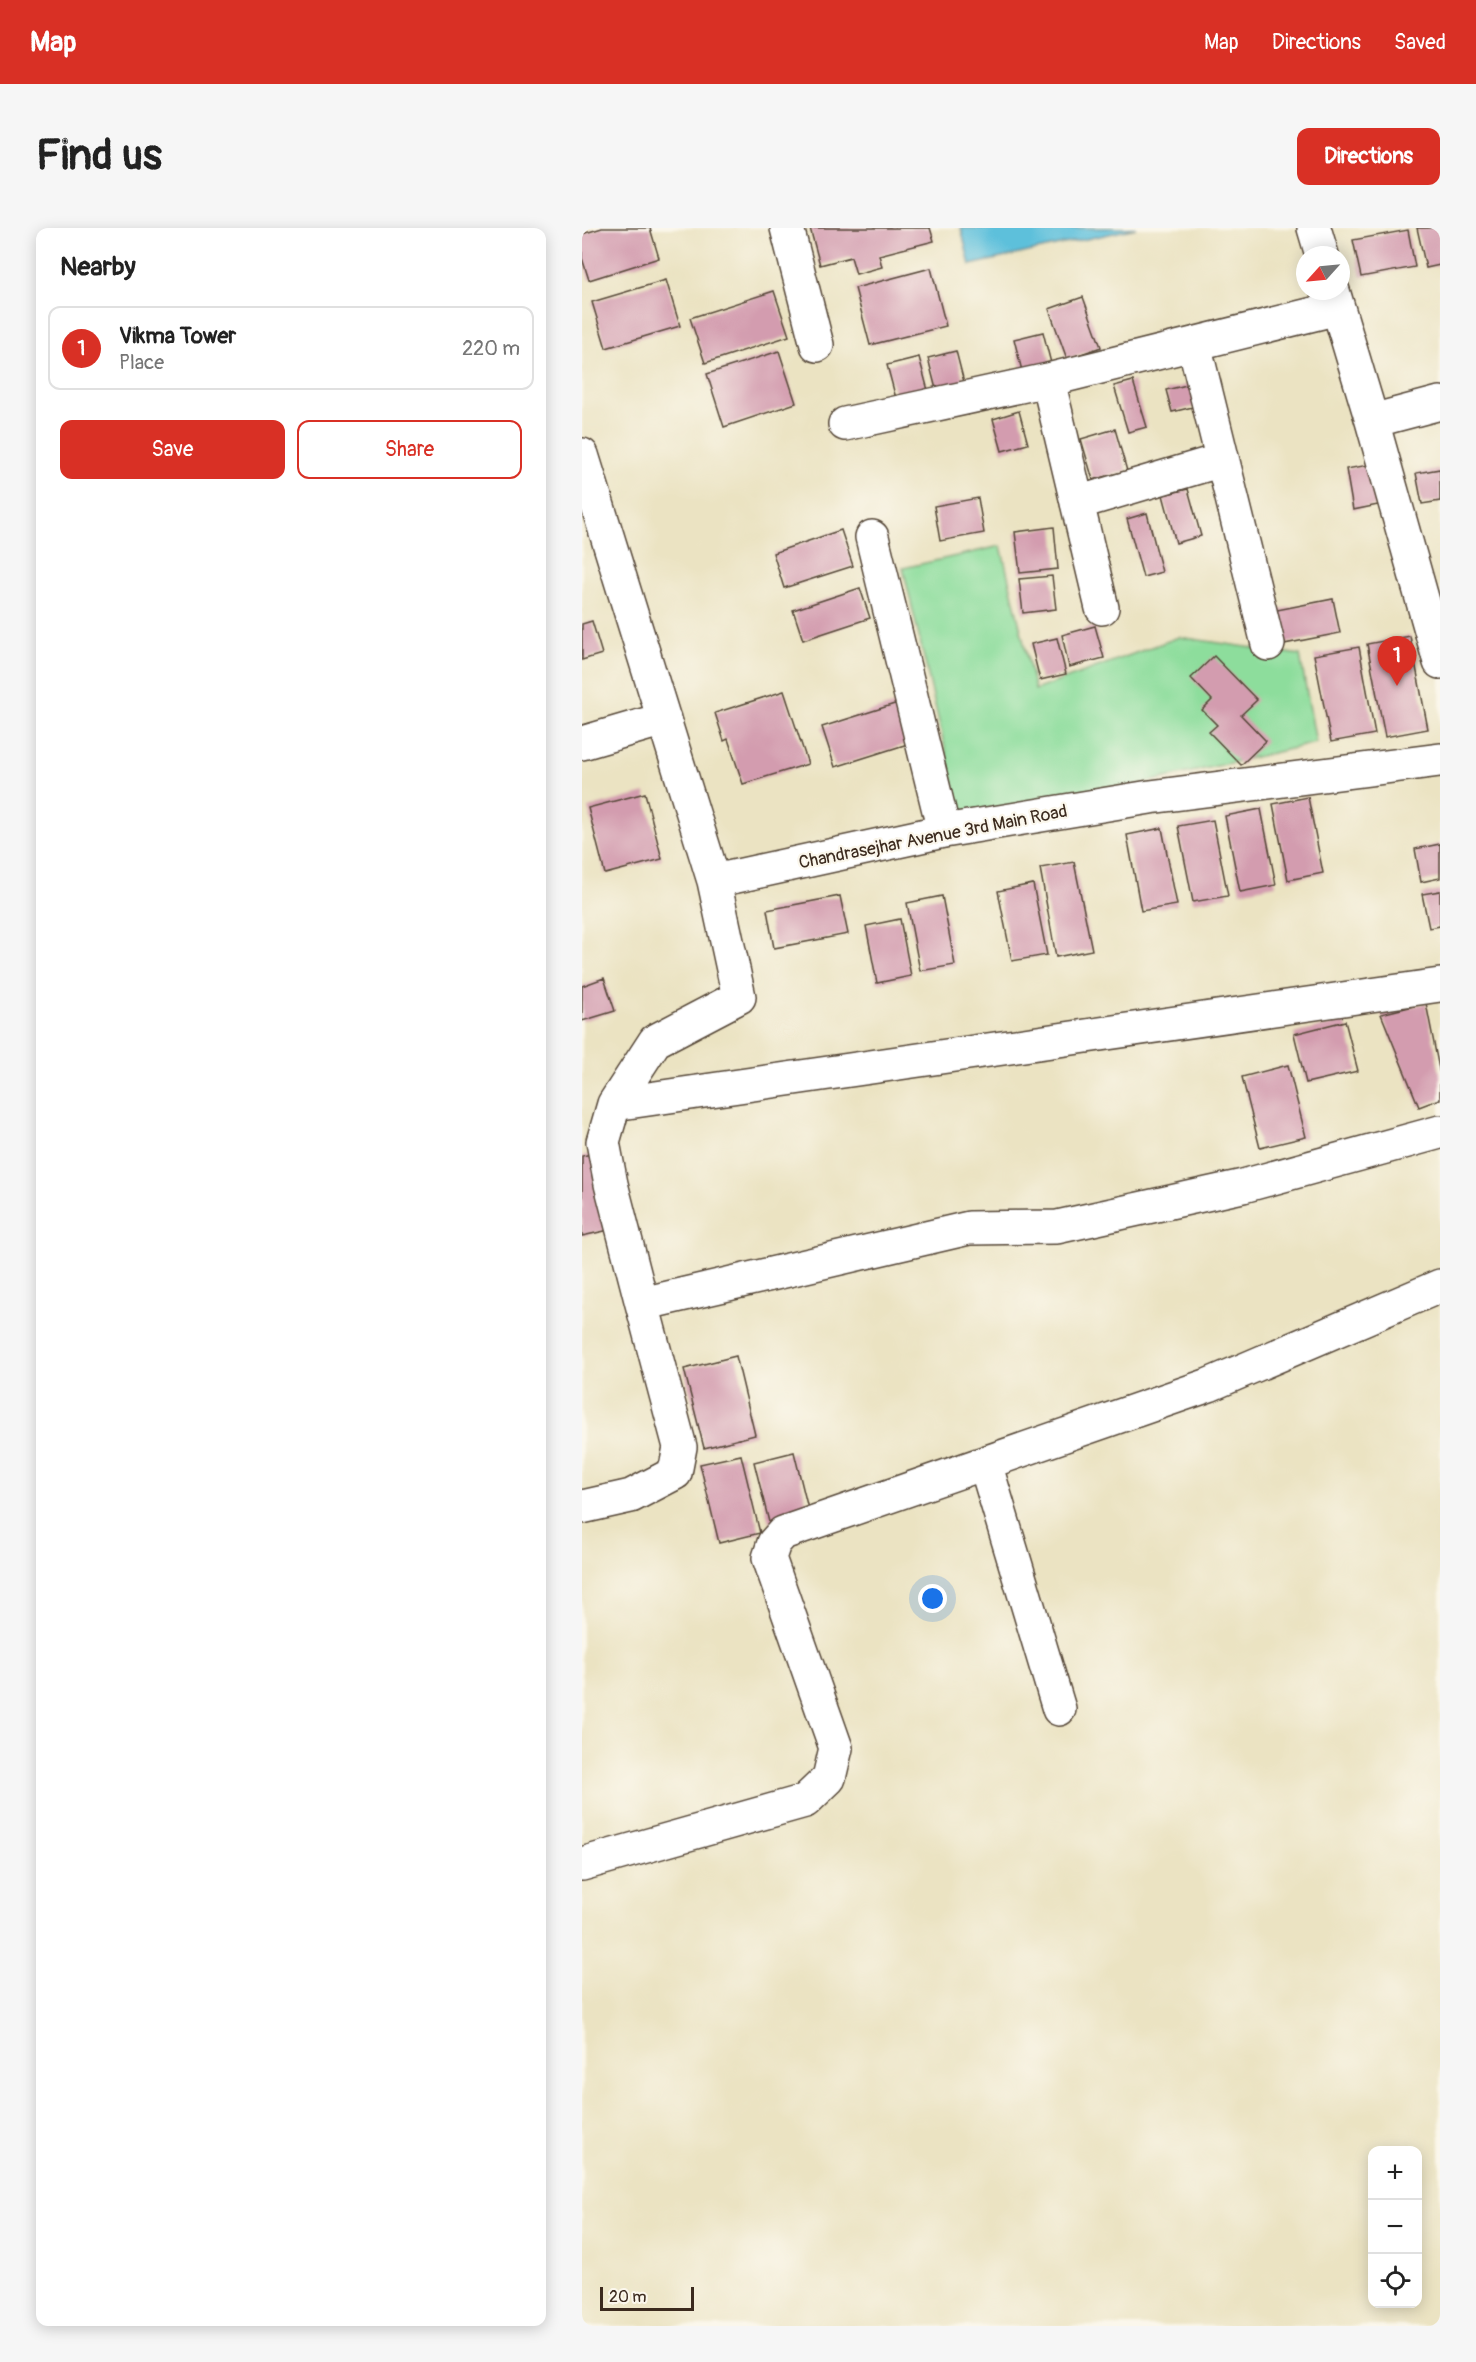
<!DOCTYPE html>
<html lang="en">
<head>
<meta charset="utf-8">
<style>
	:root { --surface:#fff; --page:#f6f6f6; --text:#222; --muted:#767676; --line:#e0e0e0; --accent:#d93025 }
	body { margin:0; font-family:Pangolin,sans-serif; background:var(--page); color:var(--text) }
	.controls { position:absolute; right:18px; bottom:18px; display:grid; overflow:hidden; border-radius:12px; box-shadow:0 3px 15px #0003 }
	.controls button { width:54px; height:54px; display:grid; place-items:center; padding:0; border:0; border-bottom:2px solid var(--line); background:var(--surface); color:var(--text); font:30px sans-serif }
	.compass { position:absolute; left:714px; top:18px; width:54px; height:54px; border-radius:50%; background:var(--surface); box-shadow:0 3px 15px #0003; rotate:243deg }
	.scale { position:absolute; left:18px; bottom:15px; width:94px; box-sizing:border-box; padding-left:6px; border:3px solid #3b2a1e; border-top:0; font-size:16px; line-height:21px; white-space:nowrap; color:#3b2a1e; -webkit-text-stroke:4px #fbf7ec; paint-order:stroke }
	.you { position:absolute; left:351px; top:1371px; width:21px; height:21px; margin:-15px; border:4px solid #fff; border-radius:50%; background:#1a73e8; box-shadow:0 0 0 9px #1a73e833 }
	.badge { display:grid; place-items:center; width:39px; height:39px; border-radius:50%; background:var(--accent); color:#fff; font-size:20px; font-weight:700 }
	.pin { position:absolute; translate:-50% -50px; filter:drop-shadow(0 2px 3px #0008) }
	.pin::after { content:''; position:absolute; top:32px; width:21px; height:18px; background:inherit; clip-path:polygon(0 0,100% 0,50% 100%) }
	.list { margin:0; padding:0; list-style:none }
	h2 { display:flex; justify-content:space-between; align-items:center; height:78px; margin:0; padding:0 24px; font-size:26px }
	h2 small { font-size:20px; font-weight:400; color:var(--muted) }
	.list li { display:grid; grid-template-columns:39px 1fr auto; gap:18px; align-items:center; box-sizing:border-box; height:84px; margin:0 12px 12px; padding:0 12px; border:2px solid var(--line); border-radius:12px }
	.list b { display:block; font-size:22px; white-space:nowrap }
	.list p { margin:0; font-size:20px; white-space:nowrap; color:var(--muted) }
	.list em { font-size:20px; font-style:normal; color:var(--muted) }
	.actions { display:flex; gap:12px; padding:18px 24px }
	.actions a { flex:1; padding:14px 0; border:2px solid var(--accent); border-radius:12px; text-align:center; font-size:21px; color:var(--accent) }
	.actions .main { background:var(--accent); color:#fff }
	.icon { flex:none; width:33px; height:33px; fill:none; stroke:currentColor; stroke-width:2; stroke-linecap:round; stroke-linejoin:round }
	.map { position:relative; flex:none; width:858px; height:2098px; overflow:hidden; border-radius:12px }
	header { display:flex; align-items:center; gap:36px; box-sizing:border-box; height:84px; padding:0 30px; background:var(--accent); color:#fff }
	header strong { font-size:28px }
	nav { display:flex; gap:33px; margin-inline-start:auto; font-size:21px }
	.intro { display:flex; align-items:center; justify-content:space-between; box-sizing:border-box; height:144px; padding:0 36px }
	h1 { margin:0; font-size:42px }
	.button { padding:15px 27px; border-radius:12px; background:var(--accent); color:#fff; font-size:21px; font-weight:700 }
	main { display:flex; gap:36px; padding:0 36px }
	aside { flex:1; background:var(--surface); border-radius:12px; box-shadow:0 3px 15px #0003 }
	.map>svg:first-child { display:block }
</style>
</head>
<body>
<header>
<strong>Map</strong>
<nav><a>Map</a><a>Directions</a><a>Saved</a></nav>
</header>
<div class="intro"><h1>Find us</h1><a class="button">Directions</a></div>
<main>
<aside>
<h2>Nearby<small></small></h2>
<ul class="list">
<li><span class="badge">1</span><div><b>Vikma Tower</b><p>Place</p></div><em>220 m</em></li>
</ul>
<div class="actions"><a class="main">Save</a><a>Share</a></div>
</aside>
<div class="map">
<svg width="858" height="2098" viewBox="0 0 858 2098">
	<rect width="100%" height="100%" fill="#fbf7ec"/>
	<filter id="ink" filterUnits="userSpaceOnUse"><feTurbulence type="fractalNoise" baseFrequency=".0167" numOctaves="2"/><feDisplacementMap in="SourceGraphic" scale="12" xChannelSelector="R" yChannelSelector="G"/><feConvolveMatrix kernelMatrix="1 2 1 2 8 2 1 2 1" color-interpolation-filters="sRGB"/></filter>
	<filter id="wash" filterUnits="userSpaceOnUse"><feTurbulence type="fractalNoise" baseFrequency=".008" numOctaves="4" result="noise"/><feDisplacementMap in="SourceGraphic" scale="24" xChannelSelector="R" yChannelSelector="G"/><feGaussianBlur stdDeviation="1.35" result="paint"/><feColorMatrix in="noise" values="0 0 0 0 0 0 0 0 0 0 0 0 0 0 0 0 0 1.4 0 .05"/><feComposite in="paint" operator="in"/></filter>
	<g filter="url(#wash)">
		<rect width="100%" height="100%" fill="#ebe3c2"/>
		<path fill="#8ddd9c" stroke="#64845d" stroke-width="1.5" d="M419 318 453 462 597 409 718 427 734 515 381 597 321 340Z"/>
		<path fill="#5dc0db" stroke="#4c757c" stroke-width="1.5" d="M379 0H554L388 37Z"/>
		<g id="blocks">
			<path fill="#d39caf" d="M20 0H68L77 30 7 52 0 30V6Z
				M228 0H348L352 13 297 27 300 39 274 46 269 29 238 37Z
				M835 0H858V37L844 40Z
				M826 2 833 39 779 49 771 12Z
				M349 40 364 98 288 117 273 60Z
				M84 52 98 98 24 120 10 74Z
				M192 63 207 108 123 135 108 90Z
				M501 69 519 119 485 131 467 81Z
				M461 104 471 143 442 151 432 111Z
				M197 123 214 175 142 199 125 146Z
				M374 123 384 162 356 169 346 130Z
				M337 129 348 170 316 178 305 137Z
				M551 153 565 199 546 204 532 158Z
				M613 155 619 177 590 184 584 162Z
				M437 183 446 216 420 223 411 191Z
				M533 201 545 243 511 252 499 211Z
				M798 235 806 275 771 282 764 241Z
				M858 241V273L840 276 834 245Z
				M606 261 619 308 594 315 581 267Z
				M396 270 402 305 358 313 352 278Z
				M565 285 580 344 561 349 545 291Z
				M472 299 476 341 438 345 433 304Z
				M259 302 271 338 202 360 191 325Z
				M470 348 474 381 441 385 437 351Z
				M278 360 288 390 221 412 211 382Z
				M751 371 758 405 702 416 695 382Z
				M10 393 20 426 0 432V396Z
				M513 398 522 430 487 439 480 407Z
				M828 408 846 501 803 509 785 416Z
				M475 410 484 446 458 452 449 416Z
				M777 419 793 506 749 514 732 427Z
				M632 428 675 472 659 487 684 513 659 537 627 504 635 497 620 482 630 472 609 450Z
				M202 463 226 536 161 556 146 511 142 513 133 485Z
				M319 474 332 514 253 539 240 499Z
				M63 565 80 631 23 646 6 580Z
				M726 569 741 645 706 652 691 576Z
				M679 581 694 657 658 664 643 588Z
				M631 592 646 668 611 674 596 598Z
				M580 600 595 677 559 683 545 607Z
				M858 616V650L839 654 833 621Z
				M492 634 510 722 474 729 458 640Z
				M451 656 465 727 430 733 416 663Z
				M858 663V698L847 700 840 666Z
				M258 668 266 706 192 720 185 682Z
				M360 668 373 737 338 743 325 675Z
				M318 691 329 748 295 755 284 698Z
				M22 750 33 783 0 793V758Z
				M844 775 858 846V871L837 879 799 786Z
				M763 793 776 843 724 855 712 806Z
				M706 837 724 909 678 920 660 849Z
				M14 925 32 1001 0 1008V928Z
				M154 1128 173 1207 122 1220 102 1141Z
				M212 1224 227 1285 187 1294 172 1234Z
				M159 1227 178 1305 137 1315 118 1236Z"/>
		</g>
	</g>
	<g filter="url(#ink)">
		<use href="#blocks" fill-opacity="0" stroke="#554637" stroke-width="1.5"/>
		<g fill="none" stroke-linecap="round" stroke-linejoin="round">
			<g stroke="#554637" stroke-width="36">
				<path id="minor" d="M205 0 235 117
					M732 0 740 27
					M751 63 790 193 858 434
					M612 116 686 416
					M466 152 520 380
					M790 193 858 175
					M263 196 466 152 756 80
					M0 227 132 653
					M495 275 640 232
					M290 309 362 603
					M0 515 82 491
					M858 757 32 876 21 914 29 956 60 1076 387 1000 475 999 661 958 858 904
					M32 876 73 813 157 769 132 653 362 603 568 569 858 532
					M403 1235 477 1481
					M0 1279 49 1268 93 1245 98 1219 60 1076
					M0 1636 223 1573 247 1550 254 1520 187 1330 192 1315 201 1305 627 1157 858 1058"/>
			</g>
			<use href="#minor" stroke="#fff" stroke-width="33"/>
		</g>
	</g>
	<g text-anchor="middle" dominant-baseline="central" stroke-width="4.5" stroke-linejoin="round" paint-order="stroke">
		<g font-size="18" fill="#3b2a1e" stroke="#fbf7ec">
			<text transform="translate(351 609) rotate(-11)">Chandrasejhar Avenue 3rd Main Road</text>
		</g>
	</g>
</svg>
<div class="controls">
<button>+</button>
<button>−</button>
<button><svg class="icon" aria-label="locate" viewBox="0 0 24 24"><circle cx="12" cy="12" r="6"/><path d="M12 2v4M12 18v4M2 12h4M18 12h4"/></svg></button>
</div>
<svg class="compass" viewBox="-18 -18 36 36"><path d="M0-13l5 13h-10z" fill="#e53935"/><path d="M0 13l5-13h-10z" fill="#767676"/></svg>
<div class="scale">20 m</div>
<div class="you"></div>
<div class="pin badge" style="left:815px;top:458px">1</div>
</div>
</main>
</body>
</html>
